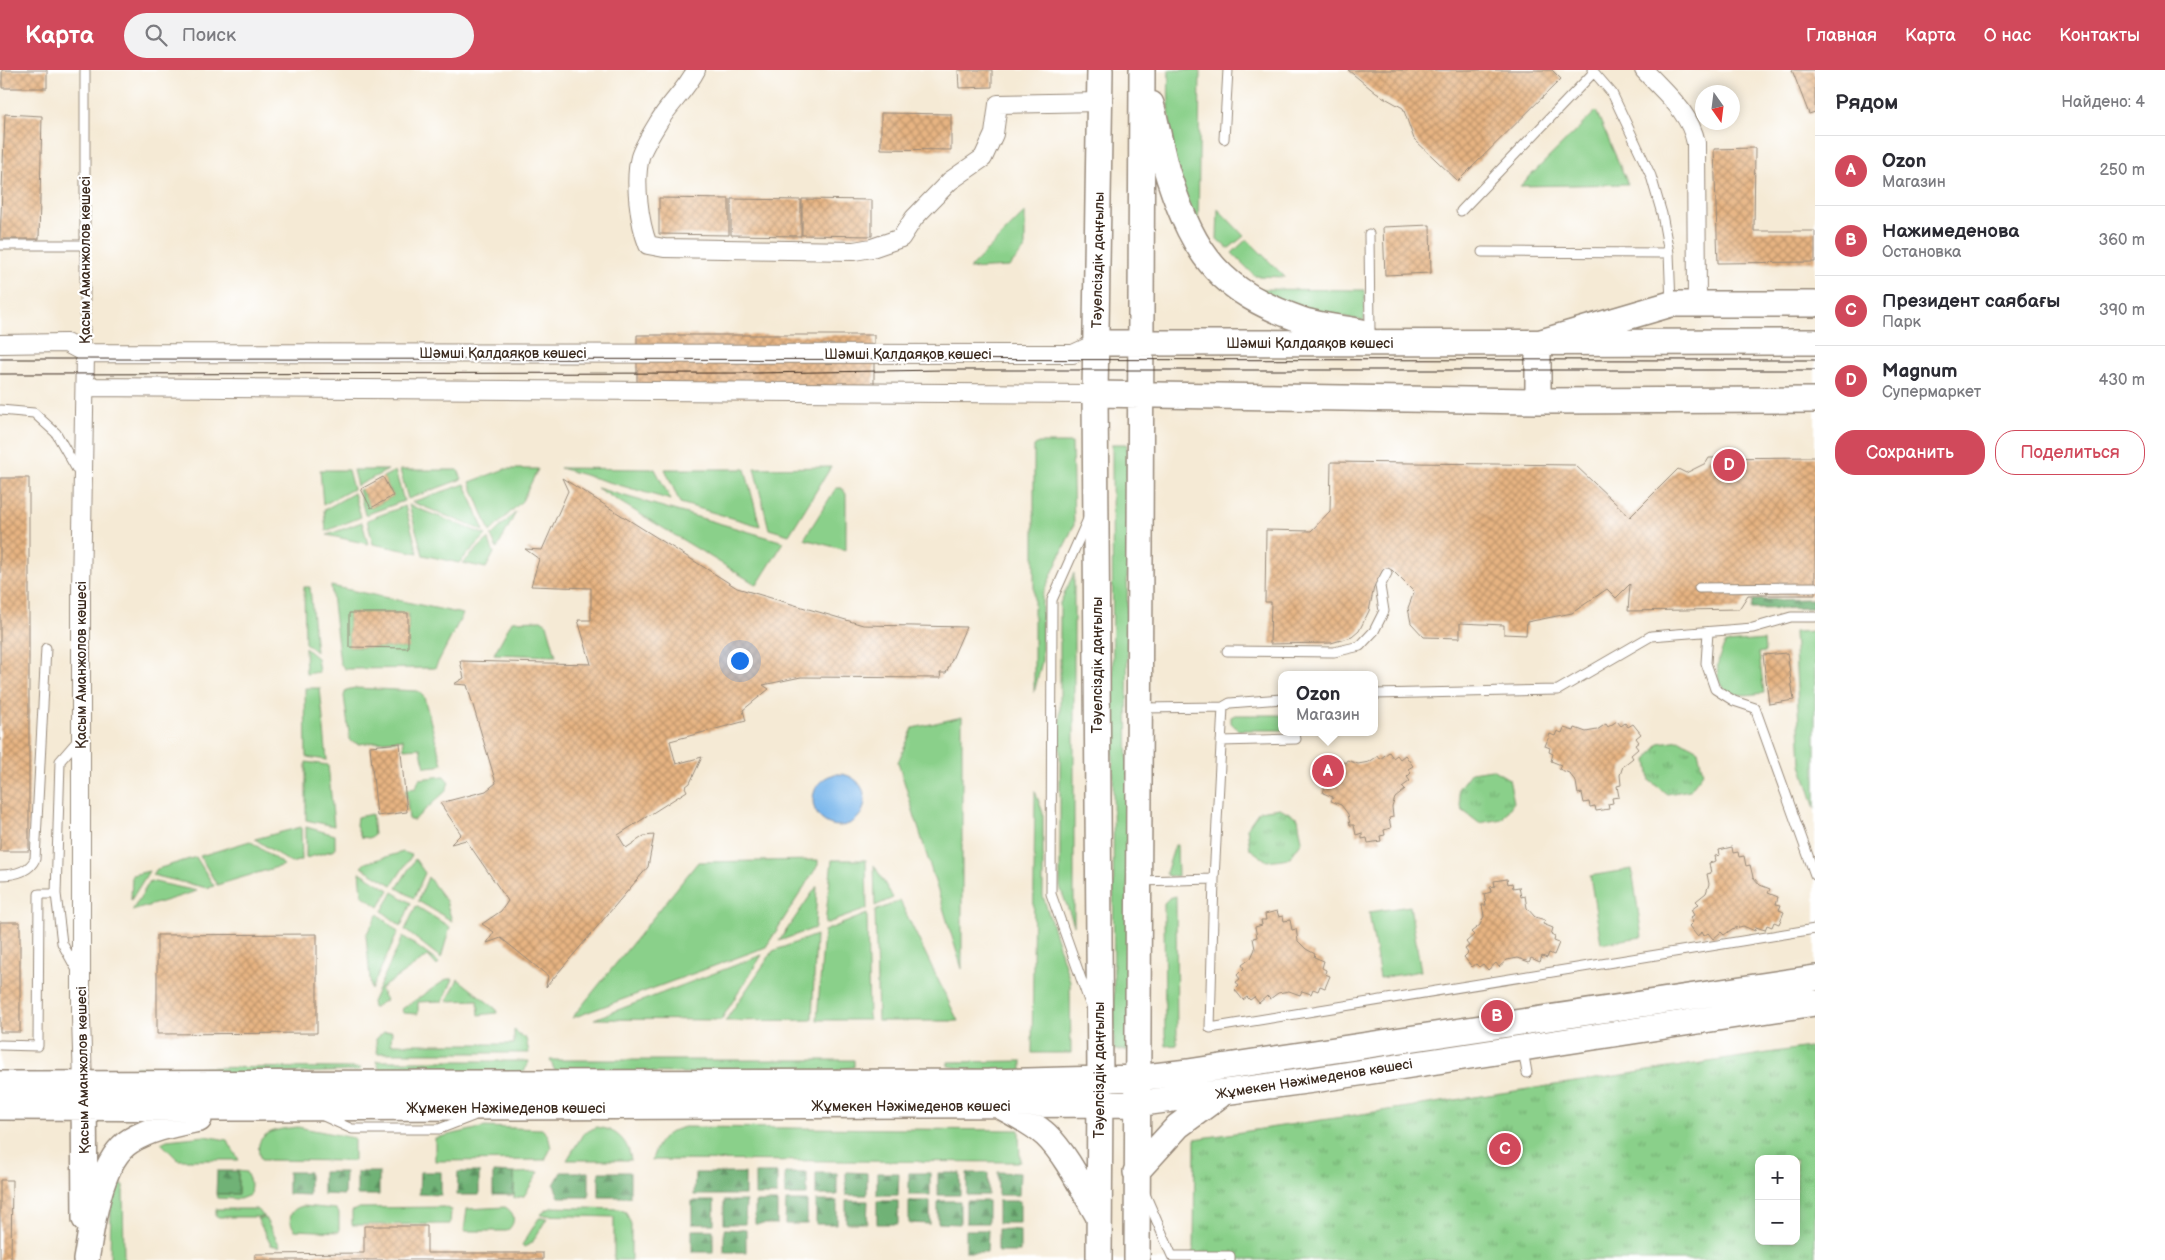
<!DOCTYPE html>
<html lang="ru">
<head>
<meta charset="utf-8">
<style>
	:root { --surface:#fff; --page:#f2f2f3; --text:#2b2b33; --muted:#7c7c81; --line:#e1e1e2; --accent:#d1495b }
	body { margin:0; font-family:"Balsamiq Sans",sans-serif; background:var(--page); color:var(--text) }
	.controls { position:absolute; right:15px; bottom:15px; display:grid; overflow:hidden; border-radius:10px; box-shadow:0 2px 12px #0003 }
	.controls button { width:45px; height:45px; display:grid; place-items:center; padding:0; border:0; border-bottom:1px solid var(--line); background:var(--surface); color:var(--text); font:25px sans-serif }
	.compass { position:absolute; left:1695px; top:15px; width:45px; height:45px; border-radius:50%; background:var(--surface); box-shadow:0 2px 12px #0003; rotate:166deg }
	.you { position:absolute; left:739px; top:590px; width:18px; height:18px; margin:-12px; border:4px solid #fff; border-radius:50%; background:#1a73e8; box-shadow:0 0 0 8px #1a73e833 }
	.badge { display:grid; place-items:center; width:32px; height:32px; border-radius:50%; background:var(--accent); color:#fff; font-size:16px; font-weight:700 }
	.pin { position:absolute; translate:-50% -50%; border:2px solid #fff; box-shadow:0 1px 5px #0006 }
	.popup { position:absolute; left:1278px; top:601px; width:100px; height:65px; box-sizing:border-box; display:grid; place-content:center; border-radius:10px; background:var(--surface); filter:drop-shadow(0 1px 4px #0005); font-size:16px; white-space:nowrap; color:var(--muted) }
	.popup b { font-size:19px; color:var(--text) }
	.popup::after { content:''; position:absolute; left:50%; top:100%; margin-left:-10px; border:10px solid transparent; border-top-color:var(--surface) }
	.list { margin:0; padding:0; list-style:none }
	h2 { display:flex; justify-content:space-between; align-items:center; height:65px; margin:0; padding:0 20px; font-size:21px }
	h2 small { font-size:16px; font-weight:400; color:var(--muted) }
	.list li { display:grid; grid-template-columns:32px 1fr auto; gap:15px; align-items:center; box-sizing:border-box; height:70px; padding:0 20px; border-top:1px solid var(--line) }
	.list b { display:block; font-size:19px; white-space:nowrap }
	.list p { margin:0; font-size:16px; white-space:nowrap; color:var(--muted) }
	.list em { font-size:16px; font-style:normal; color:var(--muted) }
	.actions { display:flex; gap:10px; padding:15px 20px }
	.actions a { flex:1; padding:11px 0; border:1px solid var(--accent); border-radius:20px; text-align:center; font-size:18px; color:var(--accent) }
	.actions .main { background:var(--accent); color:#fff }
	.icon { flex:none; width:28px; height:28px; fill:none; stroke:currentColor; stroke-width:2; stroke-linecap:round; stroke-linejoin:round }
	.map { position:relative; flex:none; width:1815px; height:1190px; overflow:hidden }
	header { display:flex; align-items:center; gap:30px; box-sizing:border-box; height:70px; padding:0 25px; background:var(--accent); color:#fff }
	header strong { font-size:24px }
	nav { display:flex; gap:28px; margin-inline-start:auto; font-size:18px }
	.search { width:350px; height:45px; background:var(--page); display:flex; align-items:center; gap:12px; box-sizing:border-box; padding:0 18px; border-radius:28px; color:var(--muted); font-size:19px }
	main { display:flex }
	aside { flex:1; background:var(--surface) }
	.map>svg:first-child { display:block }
</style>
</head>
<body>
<header>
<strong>Карта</strong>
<div class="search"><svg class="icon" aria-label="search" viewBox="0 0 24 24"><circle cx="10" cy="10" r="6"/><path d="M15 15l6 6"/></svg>Поиск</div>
<nav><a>Главная</a><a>Карта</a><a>О нас</a><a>Контакты</a></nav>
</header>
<main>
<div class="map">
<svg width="1815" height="1190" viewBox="0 0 1815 1190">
	<defs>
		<pattern id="forest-firs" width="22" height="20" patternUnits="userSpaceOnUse" patternTransform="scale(1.25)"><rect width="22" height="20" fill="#6fb276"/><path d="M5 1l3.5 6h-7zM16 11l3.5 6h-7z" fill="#5c9160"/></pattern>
		<pattern id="park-tufts" width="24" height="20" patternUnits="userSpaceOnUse" patternTransform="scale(1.25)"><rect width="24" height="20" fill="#8ad08a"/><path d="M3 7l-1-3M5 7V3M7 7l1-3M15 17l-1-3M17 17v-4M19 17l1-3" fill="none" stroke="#72a970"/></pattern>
		<pattern id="building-cross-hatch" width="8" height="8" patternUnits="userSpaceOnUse" patternTransform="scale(1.25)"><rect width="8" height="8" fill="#e7b482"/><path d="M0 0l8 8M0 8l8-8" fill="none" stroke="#bc936a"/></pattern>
	</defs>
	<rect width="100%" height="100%" fill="#fff"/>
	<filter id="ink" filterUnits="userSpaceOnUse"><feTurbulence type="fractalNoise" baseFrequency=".02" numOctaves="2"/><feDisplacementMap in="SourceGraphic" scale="10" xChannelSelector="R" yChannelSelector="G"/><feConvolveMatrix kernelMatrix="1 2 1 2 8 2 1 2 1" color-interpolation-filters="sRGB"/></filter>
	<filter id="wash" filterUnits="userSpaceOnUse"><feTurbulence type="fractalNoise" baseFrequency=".0096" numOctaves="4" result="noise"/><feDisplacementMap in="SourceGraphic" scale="20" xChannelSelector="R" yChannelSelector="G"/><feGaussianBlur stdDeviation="1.12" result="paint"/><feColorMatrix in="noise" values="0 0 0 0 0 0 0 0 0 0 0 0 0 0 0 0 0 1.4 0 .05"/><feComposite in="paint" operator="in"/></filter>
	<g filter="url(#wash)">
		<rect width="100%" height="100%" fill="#f5ead5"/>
		<path fill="#8ad08a" stroke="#627d54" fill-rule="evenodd" d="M1169 0H1200L1198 169C1176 120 1166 54 1169 0Z
			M1596 41 1628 114 1520 116Z
			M1218 139 1244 166 1228 179 1217 169Z
			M1025 142V179L1009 197 969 199Z
			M1247 169 1285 207 1255 206 1232 183Z
			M1255 219 1365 220 1364 251 1297 237Z
			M1038 373H1072L1074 455 1042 526V591L1034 623V376Z
			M1112 374H1127L1128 980H1114Z
			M831 397 789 465 769 459 754 398Z
			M560 398 655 399 671 430Z
			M505 399H538L522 431 490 462 470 412Z
			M665 399H745L760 456 680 433Z
			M320 400H348L353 419 323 435Z
			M353 400H388L357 416Z
			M400 400H458L462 409 408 429Z
			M395 401 404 431 365 445 359 420 361 419 371 438 393 426 383 407Z
			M465 414 484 461 412 432Z
			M597 418 784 472 757 515Z
			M836 418H842L846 424V480L804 469Z
			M354 423 361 447 326 461 324 440Z
			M409 435 486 465 459 493 423 485Z
			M405 436 418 483 373 474 367 450Z
			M516 442 497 479 491 466Z
			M362 452 368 474 327 465Z
			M488 469 494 483 486 498 463 493Z
			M1074 503V855L1060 817V533Z
			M331 516 463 544 435 598 345 599 340 593ZM349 543H408V578L349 577Z
			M304 517H310L316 582 305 573Z
			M541 550 547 554 556 586 494 584 512 551Z
			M1815 561V739L1801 694 1794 562Z
			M1764 570 1765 582 1759 583 1764 623C1755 624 1744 626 1736 624 1711 620 1715 588 1726 573Z
			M305 578 317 588 319 602 306 604Z
			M305 618H320L327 690 306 687Z
			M355 618 418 621 424 627 442 694 438 696 425 697 420 678 404 679 403 669 359 674 350 671 344 626 346 620Z
			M1235 645H1282V660H1238L1231 653V647Z
			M962 647V899L898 692 913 658Z
			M306 692 328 695 334 756 306 750Z
			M444 706 449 712 446 721 414 750H409L406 719 416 718 419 709Z
			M1035 721 1043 743V826L1070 911 1071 983H1032Z
			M372 744 374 765 369 768 361 767 356 755 357 747Z
			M301 757 302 790 291 793 255 769Z
			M306 757 335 765V780L306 788Z
			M250 771 284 795 217 815 200 786Z
			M1175 775H1177L1178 806H1168L1166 803Z
			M403 782 412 785 392 815 361 797 365 793Z
			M196 787 214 816 207 818 152 805 157 799Z
			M415 789 425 803 414 828 397 818Z
			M818 790V795L766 877 572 948 698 792Z
			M832 790H866L867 839 825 854Z
			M874 795 893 828 875 836Z
			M1632 799 1642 867 1601 873 1590 806Z
			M149 801 131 830 132 805Z
			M360 802 389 820 379 837 362 825Z
			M428 807 446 831 452 851 418 831Z
			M150 811 197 821 132 841Z
			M817 816 815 858 779 871Z
			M393 822 411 833 401 856 382 841Z
			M1176 826 1177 975 1166 976 1165 964 1164 839V833L1169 828Z
			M900 831 958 951H878L875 841Z
			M416 836 450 857 441 888 405 860Z
			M1410 836 1421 901 1380 908 1369 842Z
			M378 844 398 862 371 920 366 865Z
			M867 844 869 950H817L824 861Z
			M816 865 812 950 725 951 773 881Z
			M403 866 439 893 437 896 428 886 380 919 386 930 373 938 372 932Z
			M762 885 721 950 594 949Z
			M447 909H453L443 931 418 932V944L403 943 402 939Z
			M458 909 496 939 497 943 479 945 478 930 447 931Z
			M514 960 526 969 529 983H377L376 969 384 962 392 961 391 974H514Z
			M550 990H854V997L815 1005 555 1001Z
			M376 991H529L524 1002 381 1003Z
			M1022 991V1003L993 1004 948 996V992Z
			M136 997 361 998 359 1001 136 1007Z
			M298 1057 354 1068V1091L261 1090C250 1062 277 1059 298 1057Z
			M485 1057 542 1059 548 1065 551 1078 545 1090 435 1091V1068Z
			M596 1057C616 1059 628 1070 631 1090H567L583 1064Z
			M685 1057 1019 1060 1020 1092 652 1090C657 1071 666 1061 685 1057Z
			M205 1066 227 1070 239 1090H178L161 1073 167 1070Z
			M238 1101 246 1102 251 1114 250 1125 240 1129 217 1128 216 1124H238Z
			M539 1102 524 1126 514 1128V1103Z
			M115 1115H123L124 1190H110L111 1132Z
			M303 1136 336 1139 339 1143V1162L295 1160C287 1150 289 1139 303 1136Z
			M444 1137 451 1140 450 1154 352 1155V1141L359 1138Z
			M505 1137C516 1143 516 1153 507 1161H464L467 1139Z
			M553 1137 619 1139 626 1142 631 1154V1190H614V1147L540 1145 546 1140Z
			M216 1139H256L265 1147H216Z
			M257 1148H265L280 1176 279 1177 271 1175Z
			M539 1148H547L532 1173 524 1177 522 1175Z"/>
		<path fill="url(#forest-firs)" stroke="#556e4a" d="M1815 529V538L1751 539 1753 530Z
			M217 1101H238V1124H216Z
			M288 1102H309V1125L288 1124Z
			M323 1102H345L344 1125 323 1124Z
			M357 1102H379V1125H357Z
			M420 1102H441V1125L419 1124Z
			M458 1102H479V1125H457Z
			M493 1102 514 1103V1125H493Z
			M561 1102H589V1127H559L554 1115Z
			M599 1102H630V1127H599Z
			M846 1102 867 1103V1125H846Z
			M998 1102 1020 1103 1019 1125H998Z
			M695 1103H745V1125H694Z
			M755 1103H777V1125H755Z
			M785 1103H807V1125H785Z
			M816 1103H837V1125H816Z
			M877 1103H899L898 1125H877Z
			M909 1103H930V1125H909Z
			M938 1103H960V1125H938Z
			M967 1103H988V1125H967Z
			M692 1131H714V1154H692Z
			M724 1131H746L745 1154H724Z
			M786 1131H807V1154H785Z
			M816 1131H837V1154H816Z
			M846 1131H868L867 1153H846Z
			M877 1131H898V1154H877Z
			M909 1131H930V1154L909 1153Z
			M938 1131H960V1154L938 1153Z
			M966 1131H988V1153H966Z
			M998 1131H1020V1153H998Z
			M755 1132H777V1154H755Z
			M724 1159 746 1160V1182H724Z
			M998 1159 1020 1160V1182H998Z
			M692 1160H713V1182H692Z
			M966 1160H988L987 1182H966Z"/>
		<path fill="url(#park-tufts)" stroke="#627d54" fill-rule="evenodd" d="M1680 670 1698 680 1703 703 1690 720 1667 724 1650 711 1647 690 1659 673Z
			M1492 699 1509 709 1514 732 1502 749 1479 753 1462 740 1458 719 1471 702Z
			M1280 738 1298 748 1302 771 1290 788 1267 791 1250 779 1247 758 1259 741Z
			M1815 976V1190H1190L1194 1177 1195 1069ZM1759 1089H1796V1171H1759Z"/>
		<path fill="#7ab7ec" stroke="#5a7085" d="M813 730a26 26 0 1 1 52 0a26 26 0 1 1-52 0Z"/>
		<g id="blocks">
			<path fill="url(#building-cross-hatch)" d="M2 0H47V18H2Z
				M958 0H992V17L959 18Z
				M1348 0H1552L1561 9 1458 111 1414 69 1403 38 1376 23Z
				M1792 0H1815V42L1809 44Z
				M881 43 951 44V80L881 79Z
				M5 44 42 46 39 169H0Z
				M1755 78 1754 161H1815V192L1718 193 1714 79Z
				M659 128 729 129V165L659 164Z
				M731 129 801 130V166L731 165Z
				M802 129 872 130V166L802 165Z
				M1430 155 1431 203 1385 205 1383 157Z
				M637 265H874V327L637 326Z
				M1815 387V525H1748L1739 539 1628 541 1630 514 1616 528 1607 519 1572 543 1527 552 1526 565 1504 564V555L1460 553V568L1424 567 1411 553 1408 538 1414 522 1392 500H1383L1374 517 1369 541 1359 561 1352 567 1331 573 1270 574 1271 532H1265L1266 460 1311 461 1330 441 1331 392 1575 395 1630 447 1678 399 1686 403 1706 393 1709 388Z
				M383 407 393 426 371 438 361 419Z
				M0 408H29V781H0Z
				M562 408 737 518 863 555 966 557 946 603H940L941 608 801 607 763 615 769 619 743 640 746 651 670 671 676 694 702 687 690 713 685 717 687 721 618 765 626 778 644 766 654 765 648 797 546 917 548 906 501 868 487 873 494 862 482 854 501 841 508 831 466 770 451 774 461 764 440 733 486 721 496 713 467 615 454 614 464 608 460 591 591 594 578 550H591V518L531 516 539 489 525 479 542 480 568 421Z
				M349 543H408V578L349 577Z
				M1787 583 1794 630 1769 634 1763 585Z
				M1617 651 1621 656 1625 653 1628 657 1633 654 1641 664 1636 668 1639 672 1635 675 1638 679 1631 685 1633 688 1623 696 1620 705 1621 715 1617 716 1619 727 1612 728 1613 733 1608 734 1609 739 1596 741 1595 736 1590 737 1589 732 1584 733 1582 723 1578 724 1576 712 1569 703 1559 699 1561 695 1551 691 1553 684 1549 682 1550 678 1545 676 1550 664 1555 666 1557 661 1562 663 1564 658 1574 661 1575 658 1586 662 1597 660 1606 654 1608 657Z
				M400 673 407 742 377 746 370 676Z
				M1389 682 1393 688 1397 685 1400 689 1405 685 1413 696 1408 699 1411 703 1407 707 1410 711 1402 717 1405 720 1395 728 1392 737 1393 747 1389 748 1391 758 1384 760 1385 765 1380 766 1381 771 1368 773 1367 768 1362 769V763L1356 765 1354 755H1350L1348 744 1341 735 1331 731 1333 727 1323 723 1325 716 1320 714 1322 710 1317 708 1322 696 1327 698 1329 693 1334 695 1336 690 1345 693 1347 690 1358 694 1369 692 1378 686 1380 689Z
				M1732 777 1733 783 1738 782 1739 787 1744 786 1746 796 1750 795 1753 807 1760 815 1770 819 1768 823 1778 827 1776 834 1781 835 1779 840 1784 842 1779 854 1774 852 1772 857 1767 855 1765 860 1756 857 1755 861 1743 856 1732 859 1724 865 1721 862 1713 869 1708 863 1704 866 1702 862 1697 866 1689 856 1693 852 1690 848 1694 845 1691 840 1699 834 1696 831 1706 823 1709 814 1707 804 1711 803 1709 793 1716 791 1715 786 1720 785 1719 780Z
				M1507 809 1508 814 1512 813 1513 818 1519 817 1521 827 1525 826 1527 838 1535 847 1545 850 1543 854 1553 858 1551 865 1555 867 1554 871 1559 873 1554 885 1549 883 1547 888 1542 886 1540 892 1531 888 1529 892 1518 888 1507 890 1499 897 1496 893 1488 900 1483 894 1479 897 1476 894 1472 897 1464 887 1468 883 1465 879 1469 876 1466 872 1474 865 1471 862 1480 855 1484 846 1482 835H1486L1484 824 1491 822 1490 817 1495 816 1494 811Z
				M1277 841 1279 847 1283 846 1284 851 1290 850 1292 860 1296 859 1298 871 1306 879 1315 884 1314 887 1324 891 1322 898 1326 900 1325 904 1330 906 1325 918 1320 916 1318 921 1313 919 1311 924 1302 921 1300 925 1289 921 1278 923 1270 929 1267 926 1259 933 1254 927 1250 930 1247 927 1243 930 1235 920 1239 916 1236 912 1240 909 1237 905 1244 898 1242 895 1251 888 1255 879 1253 868 1257 867 1255 857 1262 855 1261 850H1266L1265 844Z
				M0 852H20V962H0Z
				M317 864V963L157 964V865Z
				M0 1110H12L11 1190H0Z
				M364 1156H427V1183H543V1190H255V1184L364 1183Z"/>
		</g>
	</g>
	<g filter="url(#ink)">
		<use href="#blocks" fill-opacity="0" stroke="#988a7a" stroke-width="1"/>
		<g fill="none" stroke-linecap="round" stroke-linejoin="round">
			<g stroke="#988a7a" stroke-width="11">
				<path id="lane" d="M85 0V283
					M1592 0 1612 23 1651 106 1662 144 1669 183 1671 234
					M1224 69 1228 0
					M1461 141 1594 2
					M1369 164 1370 263
					M0 175H85
					M1482 182 1669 183
					M0 340 34 343 56 363 80 405
					M1088 449 1052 530 1051 824 1090 934
					M1699 518 1815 517
					M1708 562 1706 593 1715 619 1734 631 1755 638 1815 805
					M1227 581 1334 582 1360 576 1374 561 1384 541 1380 516 1387 503
					M1374 624 1558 620 1651 566 1753 558 1791 547H1815
					M1223 637 1230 633 1282 629
					M1140 638 1223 637 1214 809 1210 958 1815 859
					M1221 671 1296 669
					M0 805C14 805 29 802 35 789L46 578
					M1139 811 1214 809
					M78 902 62 873 56 824 60 691 79 669
					M0 975 38 976 39 824H56
					M1523 980 1527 1003
					M321 1045 352 1059H439L473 1046
					M1145 1124 1172 1186H1230V1190"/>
			</g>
			<g stroke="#988a7a" stroke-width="20">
				<path id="street" d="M696 0C686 20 669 34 658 53 652 63 643 77 640 87 634 111 639 152 648 175L664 178 854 181 872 178 901 168 914 148 950 111 983 88 994 64 998 34 1100 32
					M1644 0C1665 23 1690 42 1696 73L1697 234
					M0 274 66 273 85 283 1073 284 1097 273
					M85 317 1095 324
					M83 1014 81 948V521L85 283"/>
			</g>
			<g stroke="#988a7a" stroke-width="28">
				<path id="secondary" d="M1151 34C1158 58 1161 84 1169 108 1195 187 1221 222 1302 250 1320 256 1342 258 1362 262
					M1097 273 1815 272
					M1095 324 1538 331 1815 330
					M1538 331V273L1671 234H1815
					M0 1014 989 1012 1137 1008 1188 1002 1815 908
					M84 1021 85 1149
					M1000 1036C1015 1044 1033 1053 1046 1065 1067 1085 1084 1122 1099 1147
					M0 1037 257 1038 1136 1034 1313 1010 1815 933
					M1136 1102 1178 1056 1219 1026
					M86 1190C92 1157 99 1090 130 1071 151 1058 175 1054 199 1049
					M1099 1190 1100 1008 1095 324 1100 0
					M1137 1190 1142 0"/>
			</g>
			<use href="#lane" stroke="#fff" stroke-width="9"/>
			<use href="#street" stroke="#fff" stroke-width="18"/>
			<use href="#secondary" stroke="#fff" stroke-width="25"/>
			<path stroke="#3b2a1e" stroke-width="1" d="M0 289 1815 290
				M0 304 756 303 943 300H1815"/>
		</g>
	</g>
	<g text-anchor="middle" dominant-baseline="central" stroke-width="4.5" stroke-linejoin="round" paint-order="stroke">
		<g font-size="14" fill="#3b2a1e" stroke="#fff">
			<text transform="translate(85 190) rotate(-90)">Қасым Аманжолов көшесі</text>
			<text transform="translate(1098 190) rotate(-89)">Тәуелсіздік даңғылы</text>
			<text x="1310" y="273">Шәмші Қалдаяқов көшесі</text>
			<text x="503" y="283">Шәмші Қалдаяқов көшесі</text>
			<text x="908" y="284">Шәмші Қалдаяқов көшесі</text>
			<text transform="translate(81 595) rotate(-90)">Қасым Аманжолов көшесі</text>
			<text transform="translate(1097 595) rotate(-90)">Тәуелсіздік даңғылы</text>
			<text transform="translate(83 1000) rotate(-91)">Қасым Аманжолов көшесі</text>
			<text transform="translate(1099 1000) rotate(-90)">Тәуелсіздік даңғылы</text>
			<text transform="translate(1314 1009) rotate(-9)">Жұмекен Нәжімеденов көшесі</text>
			<text x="911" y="1036">Жұмекен Нәжімеденов көшесі</text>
			<text x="506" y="1038">Жұмекен Нәжімеденов көшесі</text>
		</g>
	</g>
</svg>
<div class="controls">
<button>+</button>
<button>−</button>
</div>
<svg class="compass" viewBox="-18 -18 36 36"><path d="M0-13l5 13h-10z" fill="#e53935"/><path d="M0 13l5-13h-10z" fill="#7c7c81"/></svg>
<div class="you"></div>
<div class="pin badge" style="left:1328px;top:701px">A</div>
<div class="popup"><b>Ozon</b>Магазин</div>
<div class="pin badge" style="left:1497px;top:946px">B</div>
<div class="pin badge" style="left:1505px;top:1079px">C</div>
<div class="pin badge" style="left:1729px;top:395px">D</div>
</div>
<aside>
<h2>Рядом<small>Найдено: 4</small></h2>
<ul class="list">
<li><span class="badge">A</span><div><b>Ozon</b><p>Магазин</p></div><em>250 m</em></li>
<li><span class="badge">B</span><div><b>Нажимеденова</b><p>Остановка</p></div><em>360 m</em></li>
<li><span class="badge">C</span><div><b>Президент саябағы</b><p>Парк</p></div><em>390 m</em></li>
<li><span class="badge">D</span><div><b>Magnum</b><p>Супермаркет</p></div><em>430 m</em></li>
</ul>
<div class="actions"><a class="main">Сохранить</a><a>Поделиться</a></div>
</aside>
</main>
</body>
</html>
